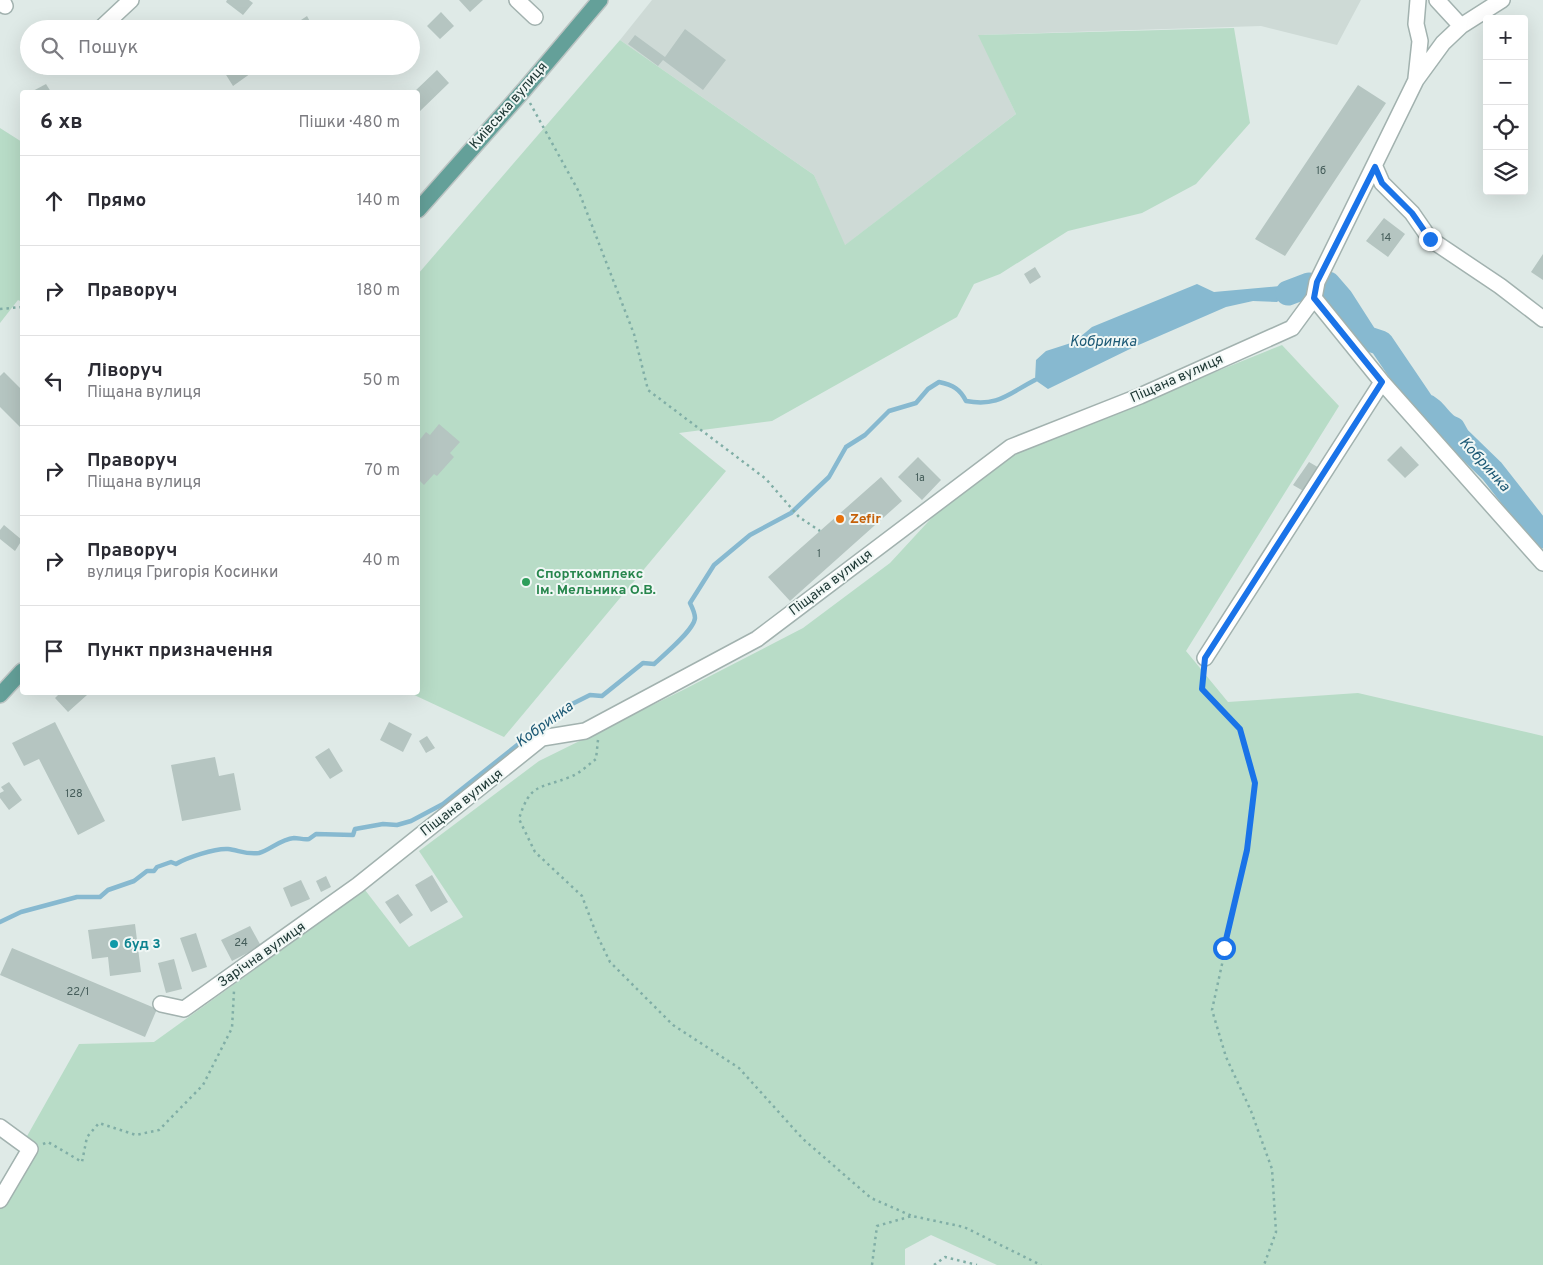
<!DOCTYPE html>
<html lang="uk">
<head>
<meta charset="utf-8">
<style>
	:root { --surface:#fff; --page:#f2f2f3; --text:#2b2b33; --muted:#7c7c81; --line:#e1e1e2 }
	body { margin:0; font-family:Overpass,sans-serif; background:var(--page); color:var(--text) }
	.controls { position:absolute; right:15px; top:15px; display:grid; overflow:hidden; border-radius:5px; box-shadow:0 5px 20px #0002 }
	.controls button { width:45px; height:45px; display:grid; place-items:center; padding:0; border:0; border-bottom:1px solid var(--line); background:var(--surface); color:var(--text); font:25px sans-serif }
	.stop { position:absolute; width:15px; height:15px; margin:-11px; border:4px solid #1a73e8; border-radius:50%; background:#fff }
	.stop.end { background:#1a73e8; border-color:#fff; box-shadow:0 1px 5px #0008 }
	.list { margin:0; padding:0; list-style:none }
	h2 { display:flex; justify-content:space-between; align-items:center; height:65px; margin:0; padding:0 20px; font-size:21px }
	h2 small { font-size:16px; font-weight:400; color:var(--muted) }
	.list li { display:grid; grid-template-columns:32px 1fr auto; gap:15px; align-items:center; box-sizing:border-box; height:90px; padding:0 20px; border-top:1px solid var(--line) }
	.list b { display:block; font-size:19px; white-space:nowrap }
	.list p { margin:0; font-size:16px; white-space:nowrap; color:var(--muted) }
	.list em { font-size:16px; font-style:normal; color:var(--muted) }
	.icon { flex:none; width:28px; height:28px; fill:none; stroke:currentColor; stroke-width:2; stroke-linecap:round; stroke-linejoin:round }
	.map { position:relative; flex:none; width:1543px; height:1265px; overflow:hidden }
	.search { position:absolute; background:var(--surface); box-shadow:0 5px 20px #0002; left:20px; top:20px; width:400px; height:55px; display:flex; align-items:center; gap:12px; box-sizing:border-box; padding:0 18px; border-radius:28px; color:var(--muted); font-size:19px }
	.panel { position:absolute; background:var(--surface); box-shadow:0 5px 20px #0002; left:20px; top:90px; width:400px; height:605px; border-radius:5px }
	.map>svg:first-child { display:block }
</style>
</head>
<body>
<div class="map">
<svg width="1543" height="1265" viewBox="0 0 1543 1265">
	<rect width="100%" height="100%" fill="#dfeae7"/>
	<path fill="#cedad6" d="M652 0H1361L1337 45 1261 26 979 35 1016 114 844 246 814 175 620 40Z"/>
	<path fill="#b8dcc7" d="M1234 28 1250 123 1196 184 1142 213 1068 231 1000 274 974 284 957 317 772 421 679 433 726 471 504 737 410 693 418 692V274L620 40 814 175 845 245 1016 114 978 35Z
		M0 128 22 142V302L18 300 0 323Z
		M1282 345 1339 406 1186 651 1228 702 1358 693 1543 736V1265H997L931 1235 905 1249V1265H0V1184L79 1044 154 1042 365 890 409 947 463 917 419 851 539 761 683 690 803 628 890 563 950 498 1022 450Z"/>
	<path fill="#87b9d0" d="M1197 284 1214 292 1280 286 1288 293 1277 302 1253 301 1226 307 1134 347 1048 389 1035 380 1036 360 1046 351 1074 342 1092 327Z"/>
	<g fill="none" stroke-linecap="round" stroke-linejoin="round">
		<path stroke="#87b9d0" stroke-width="4.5" d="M0 922 21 912 77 897H100L108 890 134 881 147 871H154L157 867 171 862 176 864C186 858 215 848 228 849 238 850 247 855 259 853 270 850 281 839 294 838 299 838 304 840 309 839L316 834 353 835 355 829 383 824 397 825 411 821 443 804 564 708 590 695 602 696 643 663 654 664C664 655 694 630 695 618 695 613 692 607 690 603L714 565 750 535 791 513 829 477 846 447 865 435 889 411 916 403 928 389 939 382C953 385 960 389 966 401 998 407 1008 394 1035 380"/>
		<path stroke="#87b9d0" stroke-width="25" d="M1328 284 1341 299 1366 338 1381 343 1423 405C1436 409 1440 425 1453 429L1458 438 1492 471 1543 536
			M1288 293 1309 285"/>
	</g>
	<path fill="#b5c5c1" d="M227 0H249L253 3 243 15 226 2Z
		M459 0H483L470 12Z
		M441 12 454 26 440 39 427 26Z
		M307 16 314 29H302L298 22Z
		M685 29 726 60 703 90 663 60 658 66 628 44 635 35 665 57Z
		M37 66H57L42 75Z
		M229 66H250L254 71 233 86 223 70Z
		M437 70 449 83 418 113V92H414Z
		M46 84 51 92H31Z
		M1358 85 1386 103 1285 256 1255 239Z
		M1384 218 1405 234 1388 257 1366 241Z
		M1543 254V280L1531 272Z
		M1035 267 1041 277 1030 284 1024 274Z
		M4 372 22 390V429L0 407V376Z
		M439 424 460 442 450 453 454 457 437 476 434 474 424 485 418 479V442L426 432 430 435Z
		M1401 446 1419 465 1405 478 1387 460Z
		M918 457 941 480 922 500 898 477Z
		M1309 462 1321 469 1305 492 1293 485Z
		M881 477 902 501 790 601 768 577Z
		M4 525 22 540 15 551 0 539V530Z
		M61 692H85L87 695 68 712 55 698Z
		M55 722 105 821 78 835 39 759 24 766 12 743Z
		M389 722 412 734 403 752 380 740Z
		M427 736 435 748 426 753 419 741Z
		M329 748 343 771 330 779 315 757Z
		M215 757 219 776 234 773 241 810 182 821 171 765Z
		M9 782 22 800 9 810 0 798V793L4 791 1 787Z
		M432 875 448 902 431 912 415 885Z
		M326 876 331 887 321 892 316 881Z
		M301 880 310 899 291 907 283 888Z
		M398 894 413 915 400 924 385 902Z
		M135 924 141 972 110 976 108 957 92 959 88 930Z
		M250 926 261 946 232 961 221 940Z
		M196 933 207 967 192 972 180 938Z
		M12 948 157 1009 145 1037 0 975Z
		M174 959 182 989 166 993 158 963Z"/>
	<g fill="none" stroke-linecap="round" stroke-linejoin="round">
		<g stroke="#a2b2af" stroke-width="18">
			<path id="minor" d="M2 0 5 6
				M517 0 535 17
				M1437 0 1461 26
				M1502 0 1461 26 1443 43 1416 80 1317 282 1314 298 1382 382 1543 563
				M100 29 131 0
				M1416 78 1420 41 1416 24 1418 0
				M1375 167 1382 183 1412 213 1430 239 1500 286 1543 319
				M1205 658 1382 382
				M161 1004 184 1009 358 885 542 738 585 731 757 639 1011 447 1140 396 1292 328 1314 298
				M0 1127 30 1149 0 1200"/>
		</g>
		<g stroke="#bcc4c3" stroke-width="18">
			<path id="major" d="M418 210 524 90 600 0
				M0 695 22 671"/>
		</g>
		<path stroke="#80aea6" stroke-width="2.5" stroke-dasharray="2.5 4" stroke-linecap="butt" d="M530 103 579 192 634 334 648 390 766 479 799 517 820 531
			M0 309 22 307
			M1204 672 1202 689 1240 729 1255 783 1247 850 1212 1010 1226 1057 1251 1111 1272 1169 1276 1232 1264 1265
			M598 740 596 759C588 765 579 774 570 777 539 789 530 783 519 819L535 852 582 896 596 933 610 962 673 1025 739 1068 803 1139 871 1198 912 1216
			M43 1144 48 1142 82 1162 87 1137 99 1123 136 1135 159 1130 203 1085 232 1028 234 991
			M872 1265 877 1226 912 1216 964 1227 1041 1265
			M934 1265 945 1257 977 1265"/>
		<use href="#minor" stroke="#fff" stroke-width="15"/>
		<use href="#major" stroke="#64a099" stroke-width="15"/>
	</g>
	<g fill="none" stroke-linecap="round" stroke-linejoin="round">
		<path stroke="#1a73e8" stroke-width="6" d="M1224 948 1247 850 1255 783 1240 729 1202 689 1205 658 1382 382 1314 298 1317 282 1375 167 1382 183 1412 213 1430 239"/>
	</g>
	<circle fill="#e8710a" stroke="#f0f7f5" stroke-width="2" cx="840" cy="519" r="5"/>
	<circle fill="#2e9e5b" stroke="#f0f7f5" stroke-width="2" cx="526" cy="582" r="5"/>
	<circle fill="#0f9aa8" stroke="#f0f7f5" stroke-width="2" cx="114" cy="944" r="5"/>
	<g text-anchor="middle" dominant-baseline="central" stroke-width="4" stroke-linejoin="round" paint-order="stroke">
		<g font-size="11" fill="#455d5a">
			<text x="1321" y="171">1б</text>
			<text x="1386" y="238">14</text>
			<text x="920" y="478">1а</text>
			<text x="819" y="554">1</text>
			<text x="74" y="794">128</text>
			<text x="241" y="943">24</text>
			<text x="78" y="992">22/1</text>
		</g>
		<g font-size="14" fill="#203a37" stroke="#f0f7f5">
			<text transform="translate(509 106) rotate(-49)">Київська вулиця</text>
			<text transform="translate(1177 379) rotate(-24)">Піщана вулиця</text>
			<text transform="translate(831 583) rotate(-37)">Піщана вулиця</text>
			<text transform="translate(462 803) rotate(-38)">Піщана вулиця</text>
			<text transform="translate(262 955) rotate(-35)">Зарічна вулиця</text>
		</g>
		<g font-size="14" font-weight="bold" fill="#c56008" stroke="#f0f7f5" text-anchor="start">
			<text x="850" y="519">Zefir</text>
		</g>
		<g font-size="14" font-weight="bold" fill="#27864d" stroke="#f0f7f5" text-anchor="start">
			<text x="536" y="574">Спорткомплекс<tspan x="536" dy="16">ім. Мельника О.В.</tspan></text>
		</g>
		<g font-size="14" font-weight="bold" fill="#0d838f" stroke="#f0f7f5" text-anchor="start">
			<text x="124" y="944">буд 3</text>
		</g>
		<g font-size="15" font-style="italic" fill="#1c5975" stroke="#f0f7f5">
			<text x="1103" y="342">Кобринка</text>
			<text transform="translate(1484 465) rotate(48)">Кобринка</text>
			<text transform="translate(545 725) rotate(-36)">Кобринка</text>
		</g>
	</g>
</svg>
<div class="controls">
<button>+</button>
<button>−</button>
<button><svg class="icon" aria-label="locate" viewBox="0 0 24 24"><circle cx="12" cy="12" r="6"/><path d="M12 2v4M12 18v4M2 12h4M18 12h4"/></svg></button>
<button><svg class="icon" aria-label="layers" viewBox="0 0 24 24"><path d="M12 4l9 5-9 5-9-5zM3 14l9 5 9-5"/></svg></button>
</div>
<div class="stop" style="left:1224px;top:948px"></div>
<div class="stop end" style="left:1430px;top:239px"></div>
<div class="search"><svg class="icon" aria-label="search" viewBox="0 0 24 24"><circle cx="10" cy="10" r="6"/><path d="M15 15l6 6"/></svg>Пошук</div>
<section class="panel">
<h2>6 хв<small>Пішки · 480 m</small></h2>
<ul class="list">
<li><svg class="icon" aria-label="ahead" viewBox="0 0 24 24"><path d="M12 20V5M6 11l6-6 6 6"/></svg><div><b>Прямо</b></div><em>140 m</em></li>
<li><svg class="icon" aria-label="right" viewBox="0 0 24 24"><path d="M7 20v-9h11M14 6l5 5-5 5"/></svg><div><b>Праворуч</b></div><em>180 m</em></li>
<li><svg class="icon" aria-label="left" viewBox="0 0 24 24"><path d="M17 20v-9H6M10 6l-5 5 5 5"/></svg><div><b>Ліворуч</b><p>Піщана вулиця</p></div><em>50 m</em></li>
<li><svg class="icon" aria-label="right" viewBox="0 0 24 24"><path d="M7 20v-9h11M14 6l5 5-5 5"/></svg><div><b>Праворуч</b><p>Піщана вулиця</p></div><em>70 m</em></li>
<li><svg class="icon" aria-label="right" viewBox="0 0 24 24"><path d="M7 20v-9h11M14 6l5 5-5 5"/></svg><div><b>Праворуч</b><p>вулиця Григорія Косинки</p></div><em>40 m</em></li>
<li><svg class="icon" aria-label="arrive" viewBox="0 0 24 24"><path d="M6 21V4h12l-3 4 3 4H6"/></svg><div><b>Пункт призначення</b></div></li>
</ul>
</section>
</div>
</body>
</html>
